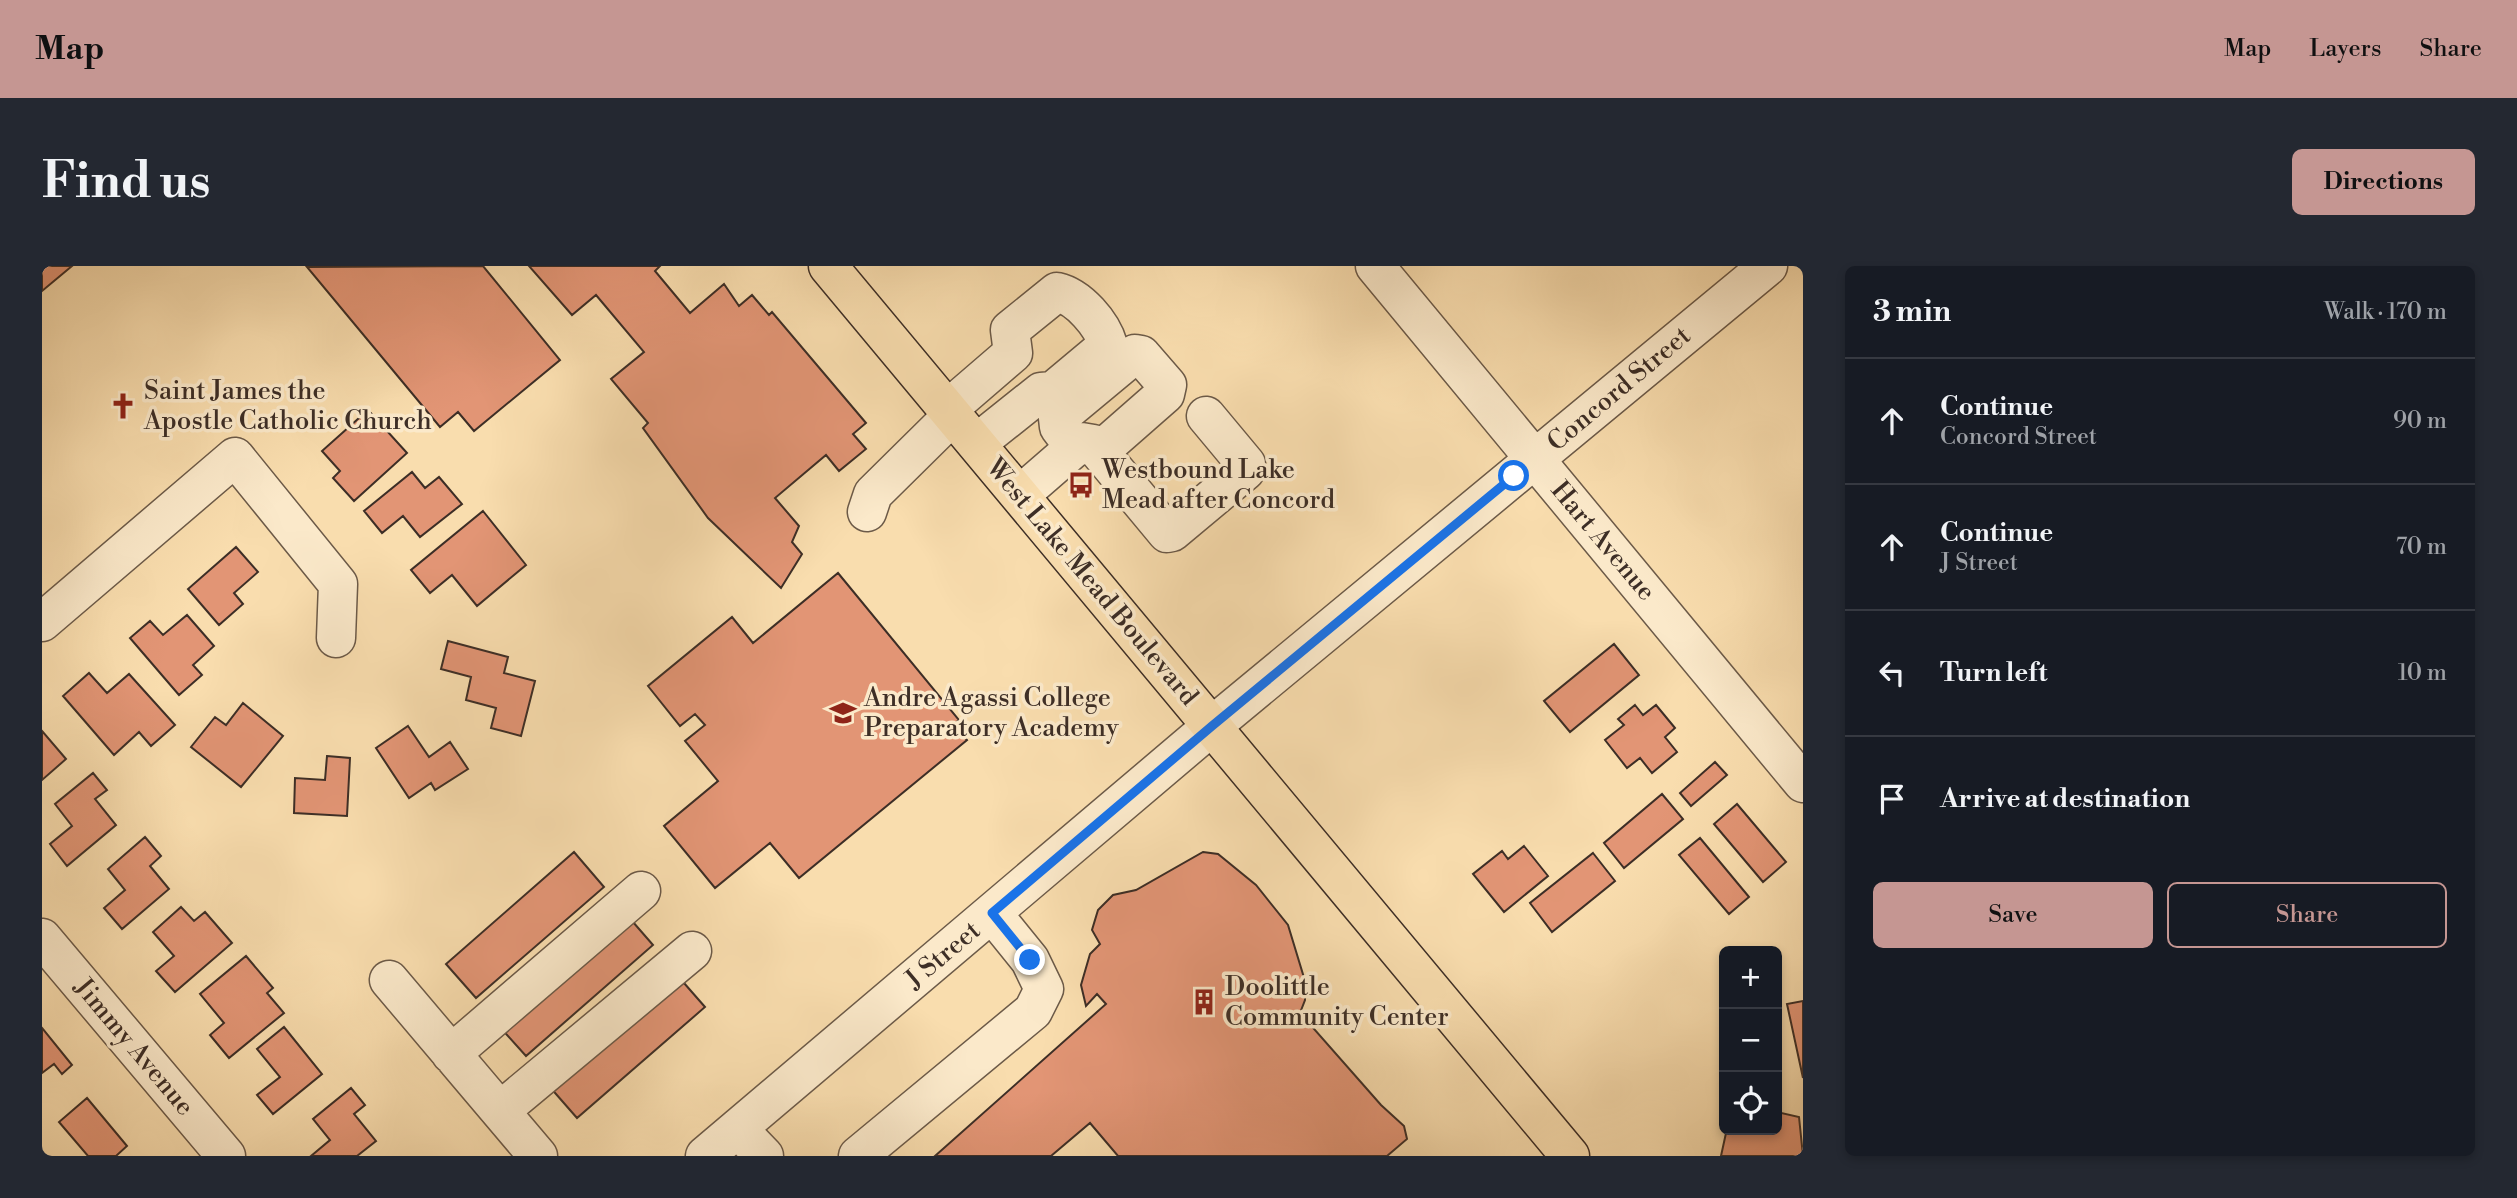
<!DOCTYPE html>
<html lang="en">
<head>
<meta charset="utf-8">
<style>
	:root { --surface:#171b24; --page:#242831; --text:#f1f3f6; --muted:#9ea1a6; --line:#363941; --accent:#c59692 }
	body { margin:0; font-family:"Libre Bodoni",serif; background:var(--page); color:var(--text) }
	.controls { position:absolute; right:21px; bottom:21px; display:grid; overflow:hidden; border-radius:10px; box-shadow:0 4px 10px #0003 }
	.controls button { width:63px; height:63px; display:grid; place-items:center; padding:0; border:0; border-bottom:2px solid var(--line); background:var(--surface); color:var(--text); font:35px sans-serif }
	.stop { position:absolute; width:21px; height:21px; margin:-16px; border:5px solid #1a73e8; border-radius:50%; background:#fff }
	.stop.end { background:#1a73e8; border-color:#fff; box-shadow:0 2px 7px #0008 }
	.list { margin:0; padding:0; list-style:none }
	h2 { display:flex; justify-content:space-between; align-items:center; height:91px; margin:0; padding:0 28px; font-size:30px }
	h2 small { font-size:23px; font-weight:400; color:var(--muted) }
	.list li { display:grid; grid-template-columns:46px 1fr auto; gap:21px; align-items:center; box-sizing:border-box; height:126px; padding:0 28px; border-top:2px solid var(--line) }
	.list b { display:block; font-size:26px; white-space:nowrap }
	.list p { margin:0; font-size:23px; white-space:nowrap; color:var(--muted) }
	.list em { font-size:23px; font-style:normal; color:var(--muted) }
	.actions { display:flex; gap:14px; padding:21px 28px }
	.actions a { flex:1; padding:16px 0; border:2px solid var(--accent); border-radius:10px; text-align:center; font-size:24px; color:var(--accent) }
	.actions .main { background:var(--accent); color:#111 }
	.icon { flex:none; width:38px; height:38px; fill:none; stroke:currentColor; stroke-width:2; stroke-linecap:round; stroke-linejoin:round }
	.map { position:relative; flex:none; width:1761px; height:890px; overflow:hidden; border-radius:10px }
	header { display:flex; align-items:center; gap:42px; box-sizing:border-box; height:98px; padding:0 35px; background:var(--accent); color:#111 }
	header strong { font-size:33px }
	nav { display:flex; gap:38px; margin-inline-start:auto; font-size:24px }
	.intro { display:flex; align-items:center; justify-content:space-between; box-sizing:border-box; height:168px; padding:0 42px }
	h1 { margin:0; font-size:49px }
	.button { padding:18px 32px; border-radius:10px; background:var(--accent); color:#111; font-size:24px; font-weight:700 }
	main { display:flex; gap:42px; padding:0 42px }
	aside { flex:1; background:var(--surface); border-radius:10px; box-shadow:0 4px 10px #0003 }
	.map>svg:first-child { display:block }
</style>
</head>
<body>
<header>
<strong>Map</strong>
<nav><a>Map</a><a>Layers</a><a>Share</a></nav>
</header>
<div class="intro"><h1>Find us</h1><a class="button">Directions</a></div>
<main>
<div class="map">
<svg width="1761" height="890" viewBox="0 0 1761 890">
	<rect width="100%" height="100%" fill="#f9ddae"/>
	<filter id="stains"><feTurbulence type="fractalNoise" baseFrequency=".00286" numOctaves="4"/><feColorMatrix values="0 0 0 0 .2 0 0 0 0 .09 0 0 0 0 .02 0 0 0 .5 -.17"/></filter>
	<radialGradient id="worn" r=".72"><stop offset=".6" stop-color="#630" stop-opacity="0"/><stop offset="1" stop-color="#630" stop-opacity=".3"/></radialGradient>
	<path fill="#e29575" stroke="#3d2e26" stroke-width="2" d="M0 0H30L0 25Z
		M441 0 518 94 432 165 416 146 398 161 265 1Z
		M487 0H618L613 5 648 47 682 18 697 40 710 29 727 49 730 46 824 157 811 168 824 183 797 205 784 189 733 232 757 260 750 276 760 288 739 322 666 252 601 162 606 157 569 113 602 86 554 29 530 49Z
		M326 144 365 187 312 235 291 212 298 205 280 185Z
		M370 206 383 222 397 211 420 238 378 271 361 250 340 267 322 245Z
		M441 245 484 299 435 340 410 309 388 327 369 304Z
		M194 281 216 306 192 327 201 338 177 359 146 323Z
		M796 307 917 454 912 458 925 474 757 612 728 577 673 622 622 560 676 515 643 475 663 459 653 448 638 460 606 420 690 351 711 377Z
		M145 349 172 380 151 399 160 409 137 429 88 372 108 355 121 369Z
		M406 375 466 391 462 407 493 415 479 470 449 462 454 442 424 434 429 411 399 403Z
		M1572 378 1597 409 1528 466 1502 435Z
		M47 407 65 427 87 408 133 459 109 480 97 466 72 489 21 430Z
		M201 437 241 470 199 521 149 481 173 451 184 459Z
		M1593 439 1601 449 1614 439 1633 462 1623 471 1635 486 1610 507 1598 492 1585 502 1563 474 1582 459 1576 453Z
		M366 460 387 491 408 476 426 503 393 524 389 517 367 532 334 482Z
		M0 465 24 493 0 514Z
		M285 490 308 492 305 550 252 547 253 512 283 514Z
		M1673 496 1685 509 1649 540 1638 527Z
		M51 507 65 524 53 533 74 559 25 600 8 578 30 560 13 538Z
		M1620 528 1641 553 1582 602 1562 577Z
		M1695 538 1744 596 1721 616 1672 558Z
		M103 571 119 590 108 600 127 623 80 663 62 642 83 624 66 603Z
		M1658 572 1707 631 1687 648 1637 589Z
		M1482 580 1506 610 1462 646 1431 608 1460 585 1466 593Z
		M532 586 562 621 434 732 404 698Z
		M1161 586 1176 588 1214 619 1246 659 1263 715V734L1258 747 1339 839 1362 860 1365 873 1345 890H1076L1048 857 1009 890H893L1064 738 1055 728 1044 740 1039 719 1048 688 1058 678 1050 664 1056 644 1071 629 1094 624Z
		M1551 587 1573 615 1510 666 1488 637Z
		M139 641 152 655 163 646 190 677 133 726 114 705 132 690 111 666Z
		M584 648 611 679 484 790 456 759Z
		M204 690 231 722 225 727 242 747 187 792 168 769 182 757 158 728Z
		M635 709 663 741 535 852 507 820Z
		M1761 735V812L1745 738Z
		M242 761 280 808 231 848 215 829 238 811 215 783Z
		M0 762 30 799 20 808 12 798 0 807Z
		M309 822 323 839 312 848 334 875 315 890H269L288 874 271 853Z
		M45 832 85 880 74 890H46L17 856Z
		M1735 846 1757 851 1761 890H1679L1684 867 1735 864Z"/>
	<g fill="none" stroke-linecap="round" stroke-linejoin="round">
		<g stroke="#6c5a48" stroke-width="41">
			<path id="minor" d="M1333 0 1761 517
				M906 143 971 87 968 64 1015 26C1037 31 1060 58 1066 79L1011 125 999 126 935 177
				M1033 182 1017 161 1016 152 1093 88 1099 89 1125 119 1123 128 1058 185
				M978 229 1039 176 1051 178 1125 267 1130 266 1203 205 1204 198 1164 150
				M825 246 831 228 911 149
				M0 356 193 191 296 318 294 372
				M0 672 184 890
				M347 714 496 890
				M409 788 599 625
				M458 845 650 685
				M696 863 722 890
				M663 890 1170 460 1726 0
				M816 890 991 745 1002 723 988 694 950 647"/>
		</g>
		<g stroke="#3d2e26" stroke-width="41">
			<path id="major" d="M786 0 1528 890"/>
		</g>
		<use href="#minor" stroke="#fbe9ca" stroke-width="38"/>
		<use href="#major" stroke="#f9ddae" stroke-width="38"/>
	</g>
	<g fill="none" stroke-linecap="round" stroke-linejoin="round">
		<path stroke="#1a73e8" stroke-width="9" d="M988 694 950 647 1170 460 1472 210"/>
	</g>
	<defs>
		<g id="church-bare" transform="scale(2.1)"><path d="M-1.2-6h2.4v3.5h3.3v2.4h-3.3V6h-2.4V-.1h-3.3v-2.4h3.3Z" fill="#8f2418" stroke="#fbe9ca" stroke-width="2.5" paint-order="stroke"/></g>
		<g id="bus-bare" transform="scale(2.1)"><path d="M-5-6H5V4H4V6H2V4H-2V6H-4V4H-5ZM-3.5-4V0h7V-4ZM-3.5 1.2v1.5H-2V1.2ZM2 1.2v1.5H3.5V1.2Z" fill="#8f2418" stroke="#fbe9ca" stroke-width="2.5" paint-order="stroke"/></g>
		<g id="school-bare" transform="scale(2.1)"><path d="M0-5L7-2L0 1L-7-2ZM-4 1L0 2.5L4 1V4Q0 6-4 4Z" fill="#8f2418" stroke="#fbe9ca" stroke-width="2.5" paint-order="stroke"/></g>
		<g id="building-bare" transform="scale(2.1)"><path d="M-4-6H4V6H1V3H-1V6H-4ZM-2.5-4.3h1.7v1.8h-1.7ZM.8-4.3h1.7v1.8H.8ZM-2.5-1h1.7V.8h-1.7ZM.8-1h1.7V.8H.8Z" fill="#8f2418" stroke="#fbe9ca" stroke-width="2.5" paint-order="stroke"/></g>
	</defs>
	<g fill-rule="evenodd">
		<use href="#church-bare" x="81" y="140"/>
		<use href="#bus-bare" x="1039" y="219"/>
		<use href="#school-bare" x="801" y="447"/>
		<use href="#building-bare" x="1162" y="736"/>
	</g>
	<g text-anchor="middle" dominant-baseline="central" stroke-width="7" stroke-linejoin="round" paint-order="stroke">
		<g font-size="26" fill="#3d2e26" stroke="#fbe9ca">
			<text transform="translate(1577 123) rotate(-40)">Concord Street</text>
			<text transform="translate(1561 275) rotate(50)">Hart Avenue</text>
			<text transform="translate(1050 316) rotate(50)">West Lake Mead Boulevard</text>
			<text transform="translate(901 689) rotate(-40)">J Street</text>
			<text transform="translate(92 781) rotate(50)">Jimmy Avenue</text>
		</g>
		<g font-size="26" fill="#3d2e26" stroke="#fbe9ca" text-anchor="start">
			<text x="102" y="125">Saint James the<tspan x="102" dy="30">Apostle Catholic Church</tspan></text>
			<text x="1060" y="204">Westbound Lake<tspan x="1060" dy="30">Mead after Concord</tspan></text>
			<text x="822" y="432">Andre Agassi College<tspan x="822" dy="30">Preparatory Academy</tspan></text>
			<text x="1183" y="721">Doolittle<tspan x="1183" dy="30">Community Center</tspan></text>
		</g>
	</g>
	<rect width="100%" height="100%" filter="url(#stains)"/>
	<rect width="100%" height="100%" fill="url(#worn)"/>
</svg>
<div class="controls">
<button>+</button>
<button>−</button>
<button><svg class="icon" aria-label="locate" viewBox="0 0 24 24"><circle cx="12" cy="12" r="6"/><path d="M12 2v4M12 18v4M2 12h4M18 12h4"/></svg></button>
</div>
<div class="stop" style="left:1472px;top:210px"></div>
<div class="stop end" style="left:988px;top:694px"></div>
</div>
<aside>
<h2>3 min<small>Walk · 170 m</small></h2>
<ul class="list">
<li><svg class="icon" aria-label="ahead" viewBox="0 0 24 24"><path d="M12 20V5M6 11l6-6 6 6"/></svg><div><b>Continue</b><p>Concord Street</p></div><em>90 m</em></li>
<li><svg class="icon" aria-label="ahead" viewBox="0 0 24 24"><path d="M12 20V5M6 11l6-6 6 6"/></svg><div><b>Continue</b><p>J Street</p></div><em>70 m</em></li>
<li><svg class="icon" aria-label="left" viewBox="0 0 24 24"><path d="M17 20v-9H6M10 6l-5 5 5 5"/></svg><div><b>Turn left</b></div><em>10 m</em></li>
<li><svg class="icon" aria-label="arrive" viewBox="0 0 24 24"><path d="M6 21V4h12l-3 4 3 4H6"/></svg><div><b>Arrive at destination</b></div></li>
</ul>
<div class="actions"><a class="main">Save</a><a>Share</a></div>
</aside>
</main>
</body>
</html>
